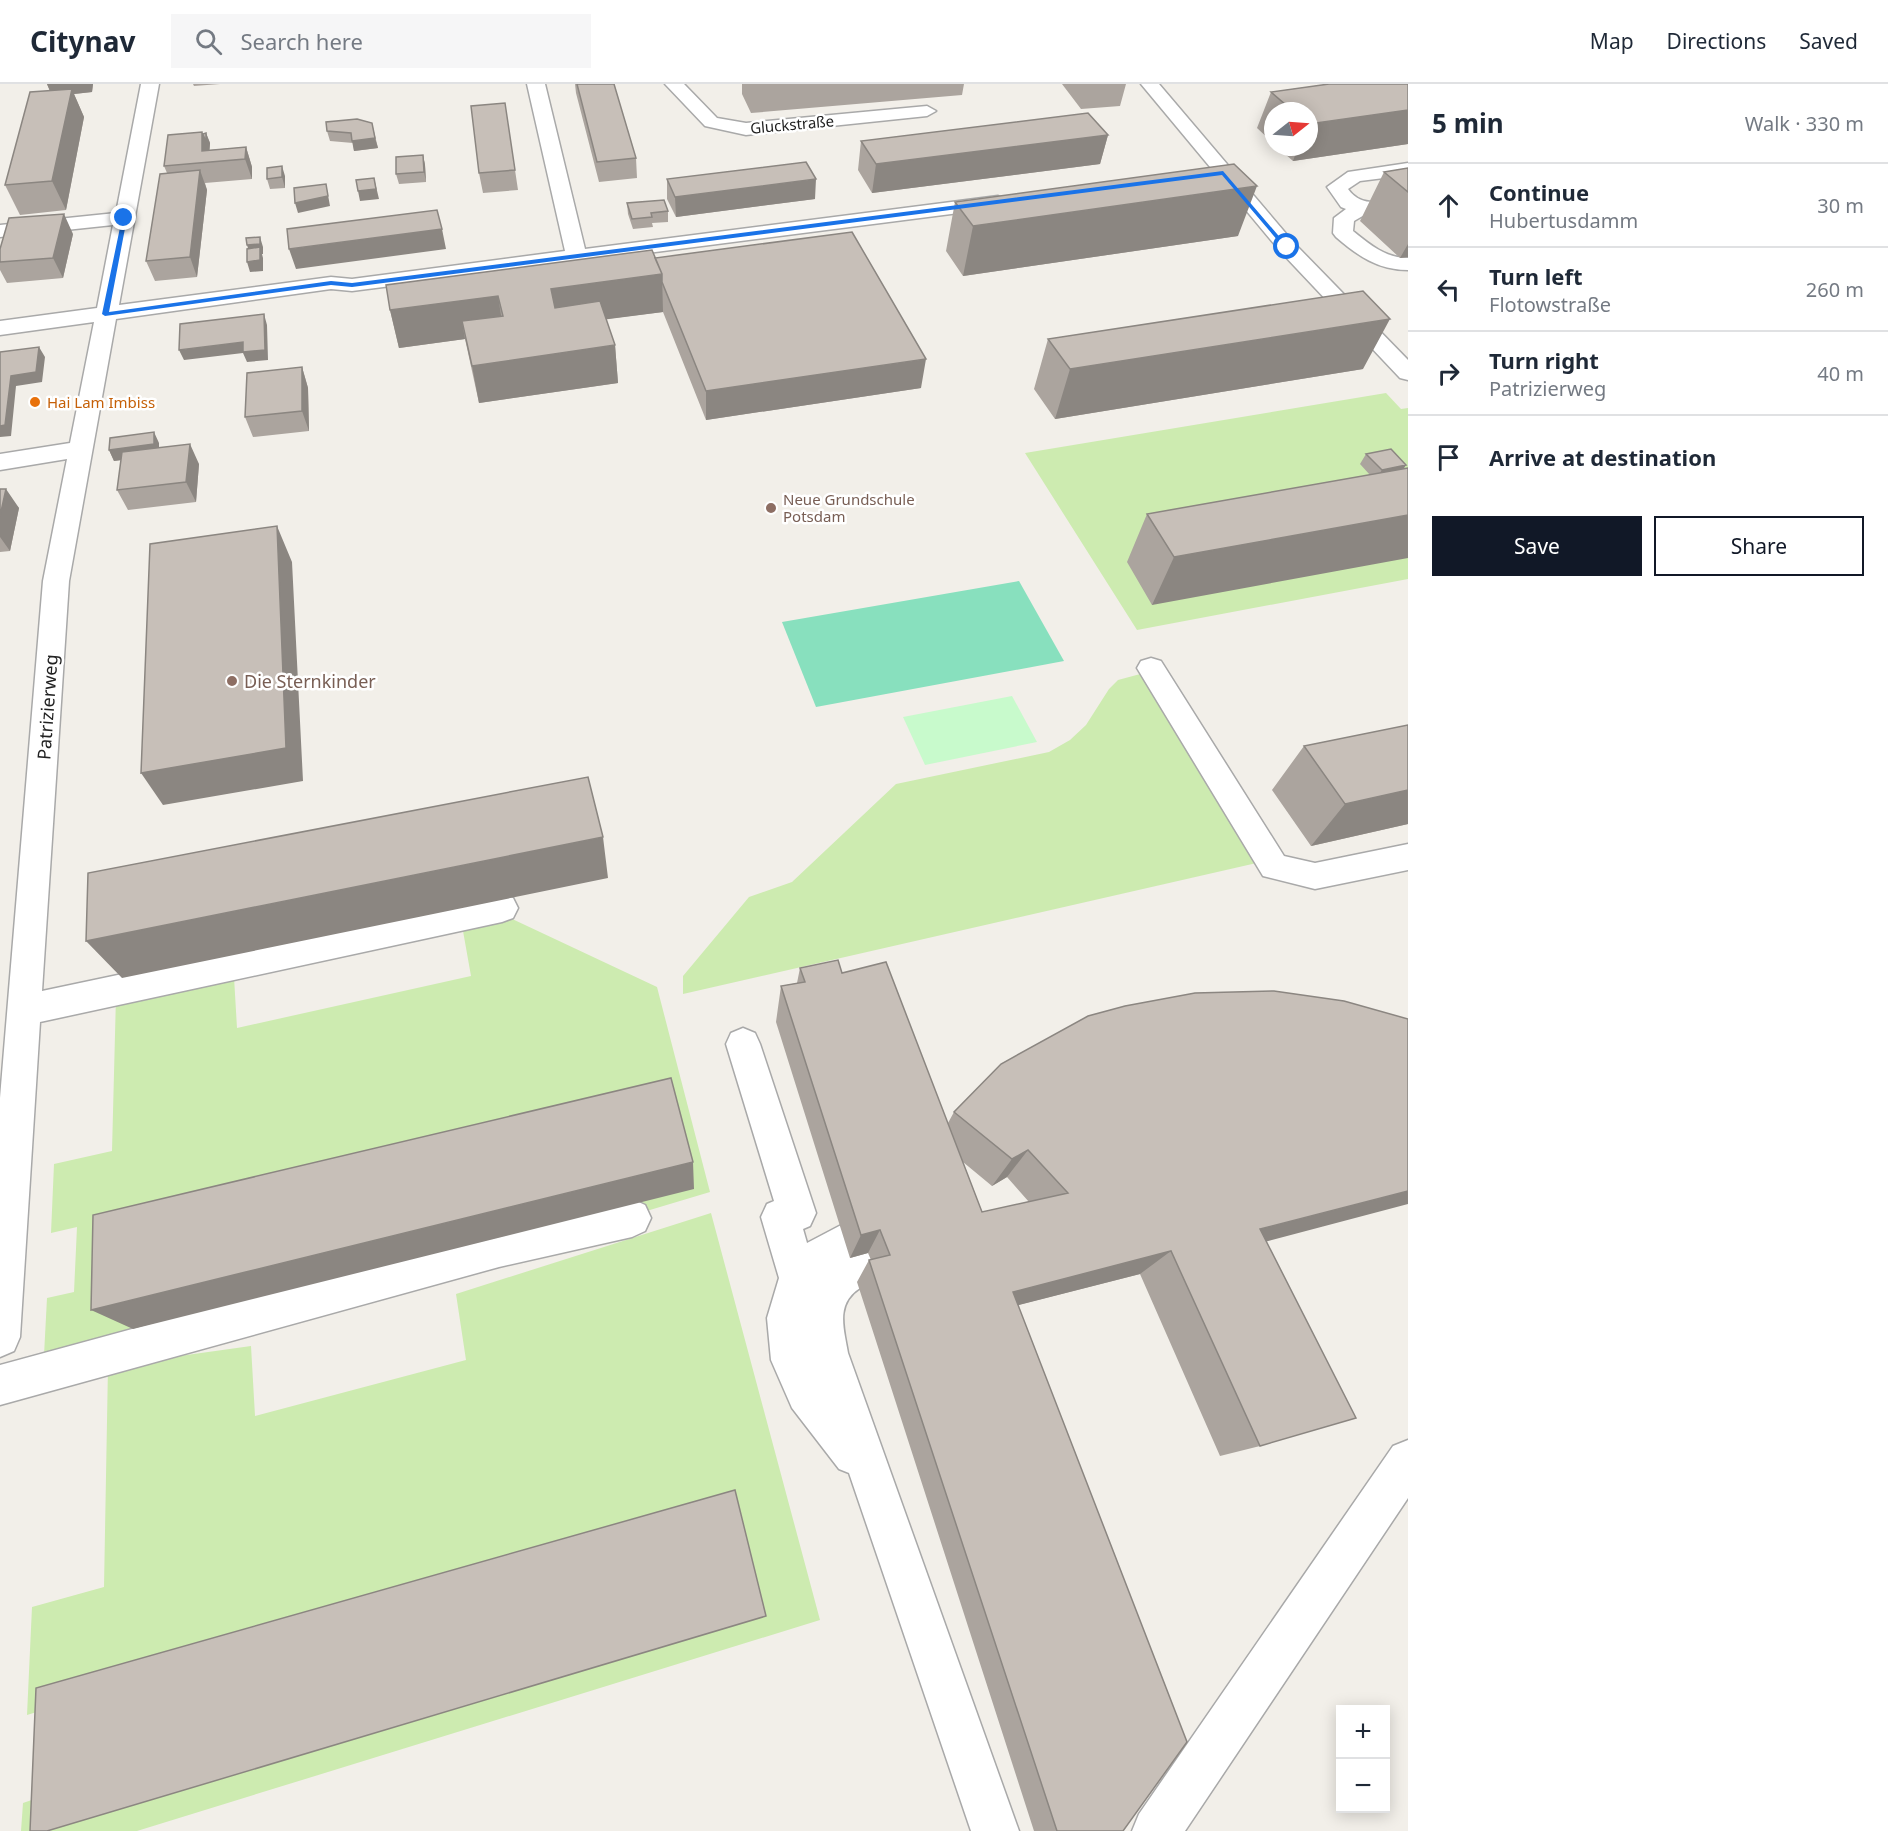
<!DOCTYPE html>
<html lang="en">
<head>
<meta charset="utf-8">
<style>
	:root { --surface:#fff; --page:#f6f6f7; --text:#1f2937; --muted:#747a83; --line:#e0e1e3; --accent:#111827 }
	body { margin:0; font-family:"Noto Sans",sans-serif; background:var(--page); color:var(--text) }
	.controls { position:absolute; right:18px; bottom:18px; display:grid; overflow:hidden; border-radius:0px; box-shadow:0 3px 15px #0003 }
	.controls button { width:54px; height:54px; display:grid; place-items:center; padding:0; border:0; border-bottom:2px solid var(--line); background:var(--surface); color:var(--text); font:30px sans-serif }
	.compass { position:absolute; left:1264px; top:18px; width:54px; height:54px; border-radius:50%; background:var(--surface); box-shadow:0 3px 15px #0003; rotate:73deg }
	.stop { position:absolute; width:18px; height:18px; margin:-14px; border:4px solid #1a73e8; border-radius:50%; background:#fff }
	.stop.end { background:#1a73e8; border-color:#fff; box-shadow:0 2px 6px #0008 }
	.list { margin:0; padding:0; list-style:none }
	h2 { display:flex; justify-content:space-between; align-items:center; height:78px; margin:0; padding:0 24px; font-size:26px }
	h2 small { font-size:20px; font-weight:400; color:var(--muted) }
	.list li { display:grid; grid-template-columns:39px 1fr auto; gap:18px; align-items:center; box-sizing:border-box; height:84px; padding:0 24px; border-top:2px solid var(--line) }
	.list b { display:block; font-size:22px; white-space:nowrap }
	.list p { margin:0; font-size:20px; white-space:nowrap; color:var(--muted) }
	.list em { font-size:20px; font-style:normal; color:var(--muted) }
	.actions { display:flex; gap:12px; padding:18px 24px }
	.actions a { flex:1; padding:14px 0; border:2px solid var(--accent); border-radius:0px; text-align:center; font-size:21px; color:var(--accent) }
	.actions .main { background:var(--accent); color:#fff }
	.icon { flex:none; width:33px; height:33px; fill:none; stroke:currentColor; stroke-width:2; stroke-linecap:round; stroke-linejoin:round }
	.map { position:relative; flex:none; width:1408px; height:1747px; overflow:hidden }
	header { display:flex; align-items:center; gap:36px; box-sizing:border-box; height:84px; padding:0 30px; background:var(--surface); border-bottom:2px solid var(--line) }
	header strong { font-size:28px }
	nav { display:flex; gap:33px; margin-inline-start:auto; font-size:21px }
	.search { width:420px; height:54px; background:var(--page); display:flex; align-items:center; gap:15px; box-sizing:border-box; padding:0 21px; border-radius:0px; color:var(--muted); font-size:22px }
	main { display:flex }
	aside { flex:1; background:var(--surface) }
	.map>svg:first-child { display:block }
</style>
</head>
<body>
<header>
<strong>Citynav</strong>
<div class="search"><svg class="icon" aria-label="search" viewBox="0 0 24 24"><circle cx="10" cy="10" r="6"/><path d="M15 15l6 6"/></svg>Search here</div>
<nav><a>Map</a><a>Directions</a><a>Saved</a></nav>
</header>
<main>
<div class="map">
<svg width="1408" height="1747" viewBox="0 0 1408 1747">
	<rect width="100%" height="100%" fill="#f2efe9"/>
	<path fill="#cdebb0" d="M1386 309 1401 325 1408 324V495L1137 546 1025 369Z
		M1144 589 1261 778 683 910V892L749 813 792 798 896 700 1049 668 1070 656 1086 641 1109 605 1118 596Z
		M504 831 657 903 710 1108 453 1185 44 1271 47 1214 74 1208 77 1143 51 1149 54 1080 112 1067 116 912 234 893 237 944 471 892 463 847Z
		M711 1129 820 1536 137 1747H21L23 1719 49 1710 53 1623 27 1631 32 1523 104 1503 108 1282 251 1262 255 1332 466 1276 456 1210Z"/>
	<path fill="#c8facc" d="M1012 612 1037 658 925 681 903 633Z"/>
	<path fill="#88e0be" d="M1019 497 1064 577 816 623 782 538Z"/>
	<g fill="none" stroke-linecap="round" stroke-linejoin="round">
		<g stroke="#a9a9a9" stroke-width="3">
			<path id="minor" d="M141 0H159L119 221 331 193 352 195 565 167 527 0H545L585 165 998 112 1008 118 998 124 352 207 331 205 116 235 69 497 42 907 502 810 513 814 518 824 513 834 502 838 40 938 20 1253 14 1267 0 1273V1014L43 497 67 375 0 386V370L70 359 94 238 0 251V237L97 224 113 141 0 153V141L116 129Z
				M665 0H684L717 34 746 39 927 22 936 27 927 32 746 51 705 42Z
				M1141 0H1159L1294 159 1408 276V296L1400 294 1280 167Z
				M1408 79V91L1360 97 1348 105C1363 126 1385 116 1408 113V125L1366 130 1354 137 1353 147C1370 161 1386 174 1408 174V186C1378 186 1358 172 1336 153L1333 149 1334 134 1346 125 1341 123 1327 103 1348 88Z
				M1151 574 1161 577 1284 772 1315 779 1408 760V786L1315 805 1263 792 1137 584 1141 577Z
				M743 944 755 949 760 960 816 1129 810 1142 803 1145 807 1159 845 1139 858 1145 864 1158 862 1164 873 1162 887 1167 892 1181 887 1195C879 1198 866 1199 860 1204 835 1220 844 1245 848 1269L1019 1747H971L849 1389 839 1385 792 1324 771 1276 767 1234 779 1194 761 1133 767 1120 774 1117 726 960 731 949Z
				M632 1115 645 1121 651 1134 645 1147 632 1153 499 1183 0 1321V1281L499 1145Z
				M1408 1356V1414L1185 1747H1132L1139 1730 1393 1362Z"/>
		</g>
		<use href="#minor" fill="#fff" fill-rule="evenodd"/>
	</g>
	<path fill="#aba49e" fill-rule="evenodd" d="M47 0H93L92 8 74 10 84 33 66 126 20 131 5 101 50 7Z
		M193 0H220L194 2Z
		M575 0H614L636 74 637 94 599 98 576 9Z
		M742 0H964L962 11 751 29 742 10Z
		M1062 0H1126L1120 22 1081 25Z
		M1329 0H1408V60L1293 77 1277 63H1309V27H1273V59L1257 44 1271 8Z
		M372 39 378 64 354 67 353 59 330 57 327 47Z
		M206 49 210 59 209 66 246 63 252 83V95L205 99 207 106 197 193 155 197 146 177 167 89 164 82 203 50Z
		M1108 51 1100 80 872 109 858 86 861 57Z
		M423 71 425 81 426 98 399 100 396 90Z
		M1408 84V173L1400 174 1360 137 1384 88Z
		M515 86 518 106 483 109 479 89Z
		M285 92V104L270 105 267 95Z
		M667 95 815 115 676 133 667 115Z
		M955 118 1238 152 963 192 946 167Z
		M627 119 668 127V138L652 139 653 143 633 145 628 130Z
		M73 150 63 194 7 199 0 186V165Z
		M655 174 921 304 706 336 663 228 606 235 615 261 618 299 479 319 465 255 399 264 390 226Z
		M1048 255 1363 285 1055 335 1034 305Z
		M302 283 308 304 309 347 253 353 245 333Z
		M159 359V364L199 380 196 418 128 426 117 406 121 376 114 377 109 366Z
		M1366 370 1406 381 1152 521 1127 478 1147 430 1370 391 1360 380Z
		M0 405 19 424 10 467 0 468Z
		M1408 641V740L1311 762 1272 706 1304 662Z
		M800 884 842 889 948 1039 954 1028 1266 1158 1260 1362 1220 1372 1140 1190 1018 1221 1123 1747H1034L857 1198 869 1176H871L868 1169 850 1174 776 938 781 902 797 899ZM963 1078 992 1102 1007 1093 1029 1118 982 1128Z"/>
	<path fill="#8b8681" d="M47 0H93L92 8 74 10 84 33 66 126 52 97V12Z
		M1408 26V60L1293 77 1298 63H1309V40Z
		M202 48 206 58V49L210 59 209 78 202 67Z
		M1108 51 1100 80 872 109 876 80Z
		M375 54 378 64 354 67 352 57Z
		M246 63 252 83V95L245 75Z
		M423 71 425 81 426 98 424 88Z
		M282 82 285 92V104L282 93Z
		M200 86 207 106 197 193 190 173Z
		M374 94 379 115 360 117 358 107Z
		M816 95 815 115 676 133 675 113Z
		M326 100 330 122 298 129 295 119Z
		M1257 102 1238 152 963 192 973 142Z
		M64 130 73 150 63 194 53 174Z
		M442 145 446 165 296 185 289 165Z
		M260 153 263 163V170H262L263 174V187L250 188 247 178 250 171 247 161Z
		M1408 160V173L1400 174Z
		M662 190 663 228 555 242 551 205Z
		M498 212 504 250 462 237 465 255 399 264 390 226Z
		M264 230 267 241 268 276 247 278 243 269 184 276 179 266 243 258Z
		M1390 235 1363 285 1055 335 1070 285Z
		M615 261 618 299 479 319 472 282Z
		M39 263 45 273 42 298 16 302 11 352 0 353V342L11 292Z
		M926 275 921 304 706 336V307Z
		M302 283 308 304 309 347 302 327Z
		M154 348 159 359V371L114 377 109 366Z
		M190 360 199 380 196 418 186 398Z
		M1406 381 1399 392 1375 396 1382 386Z
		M6 405 19 424 10 467 0 453V432Z
		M1408 431V474L1152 521 1174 473Z
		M277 442 292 478 303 697 163 721 141 689Z
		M1408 706V740L1311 762 1345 720Z
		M603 753 608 794 122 894 86 857Z
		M1028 1066 1007 1093 992 1102 1012 1075Z
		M693 1078 694 1105 133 1245 91 1226Z
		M1408 1107V1120L1223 1169 1260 1145Z
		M880 1146 868 1169 850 1174 861 1151Z
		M1171 1167 1140 1190 992 1228 1013 1208Z"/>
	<path fill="#c7bfb8" stroke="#8b8681" stroke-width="1.5" d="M577 0H614L636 74 597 78Z
		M1329 0H1408V26L1309 40V27H1293L1271 8Z
		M72 5 52 97 5 101 30 8Z
		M505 19 515 86 479 89 471 22Z
		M1088 29 1108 51 876 80 861 57Z
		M357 35 372 39 375 54 352 57 351 49 327 47 326 38Z
		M202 48V67L246 63 245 75 164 82 168 51Z
		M206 49V58L203 50Z
		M423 71 424 88 396 90V73Z
		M806 78 816 95 675 113 667 95Z
		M1234 80 1257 102 973 142 955 118Z
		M282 82V93L267 95V84Z
		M1408 84V108L1384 88Z
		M200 86 190 173 146 177 160 90Z
		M374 94 376 105 358 107 356 96Z
		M326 100 328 112 295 119 294 104Z
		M664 116 668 127 651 129 652 133 632 135 627 119Z
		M437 126 442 145 289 165 287 145Z
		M64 130 53 174 0 178V165L9 134Z
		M852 148 926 275 706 307 662 198V190L655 174Z
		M260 153V160L247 161 246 154Z
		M260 163V176L247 178V165Z
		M652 166 662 190 551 205 555 224 600 217 615 261 472 282 462 237 503 232 498 212 390 226 386 201Z
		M1363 207 1390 235 1070 285 1048 255Z
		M264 230 265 266 243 268V258L179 266 180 240Z
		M39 263 36 288 11 292 5 341 0 342V268Z
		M302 283V327L245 333 247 289Z
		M154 348V360L109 366 110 354Z
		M190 360 186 398 117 406 122 368Z
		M1391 365 1406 381 1382 386 1366 370Z
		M1408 384V431L1174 473 1147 430Z
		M0 405H6L0 432Z
		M277 442 286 664 141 689 150 460Z
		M1408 641V706L1345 720 1304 662Z
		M588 693 603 753 86 857 88 789Z
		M838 876 842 889 886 878 982 1128 1068 1109 1028 1066 1012 1075 954 1028 1001 980 1088 932 1125 922 1195 909 1274 907 1344 917 1408 935V1107L1260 1145 1356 1334 1260 1362 1171 1167 1013 1208 1187 1658 1123 1747H1057L869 1176 890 1171 880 1146 861 1151 781 902 805 898 800 884Z
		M671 994 693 1078 91 1226 93 1131Z
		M735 1406 766 1532 47 1747H30L36 1604Z"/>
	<path fill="#1a73e8" d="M1223 87 1289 164H1284L1222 91 352 203 331 201 105 232 102 230 122 134 124 132 127 134 109 228 331 197 352 199Z"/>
	<circle fill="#e8710a" stroke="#fff" stroke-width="2" cx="35" cy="318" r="6"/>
	<g fill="#8d6e63" stroke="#fff" stroke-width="2">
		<circle cx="771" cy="424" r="6"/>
		<circle cx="232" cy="597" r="6"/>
	</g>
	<g text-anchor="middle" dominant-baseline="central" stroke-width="5" stroke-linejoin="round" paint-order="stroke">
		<g font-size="15" fill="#222" stroke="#fff">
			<text transform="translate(792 40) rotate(-5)">Gluckstraße</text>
		</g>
		<g font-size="15" fill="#c56008" stroke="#fff" text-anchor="start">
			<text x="47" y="318">Hai Lam Imbiss</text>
		</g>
		<g font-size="15" fill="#785e54" stroke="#fff" text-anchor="start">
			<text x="783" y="415">Neue Grundschule<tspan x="783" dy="17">Potsdam</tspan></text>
		</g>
		<g font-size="18" fill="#785e54" stroke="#fff" text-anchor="start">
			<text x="244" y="597">Die Sternkinder</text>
		</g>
		<g font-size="18" fill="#222" stroke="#fff">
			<text transform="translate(47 623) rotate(-86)">Patrizierweg</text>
		</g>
	</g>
</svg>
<div class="controls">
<button>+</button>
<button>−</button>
</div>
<svg class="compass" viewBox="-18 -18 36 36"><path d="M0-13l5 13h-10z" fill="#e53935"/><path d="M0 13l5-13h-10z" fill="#747a83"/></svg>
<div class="stop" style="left:1287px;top:163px"></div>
<div class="stop end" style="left:124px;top:134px"></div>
</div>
<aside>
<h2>5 min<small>Walk · 330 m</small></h2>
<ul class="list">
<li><svg class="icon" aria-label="ahead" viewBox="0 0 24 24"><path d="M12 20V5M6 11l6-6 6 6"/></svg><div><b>Continue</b><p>Hubertusdamm</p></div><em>30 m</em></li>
<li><svg class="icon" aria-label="left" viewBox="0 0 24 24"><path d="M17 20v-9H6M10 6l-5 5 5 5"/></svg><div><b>Turn left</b><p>Flotowstraße</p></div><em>260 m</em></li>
<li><svg class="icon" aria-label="right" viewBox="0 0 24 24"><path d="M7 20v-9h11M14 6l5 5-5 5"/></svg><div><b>Turn right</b><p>Patrizierweg</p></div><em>40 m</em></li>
<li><svg class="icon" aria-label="arrive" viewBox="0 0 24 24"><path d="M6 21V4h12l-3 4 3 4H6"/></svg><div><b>Arrive at destination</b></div></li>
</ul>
<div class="actions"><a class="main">Save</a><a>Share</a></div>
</aside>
</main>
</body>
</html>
